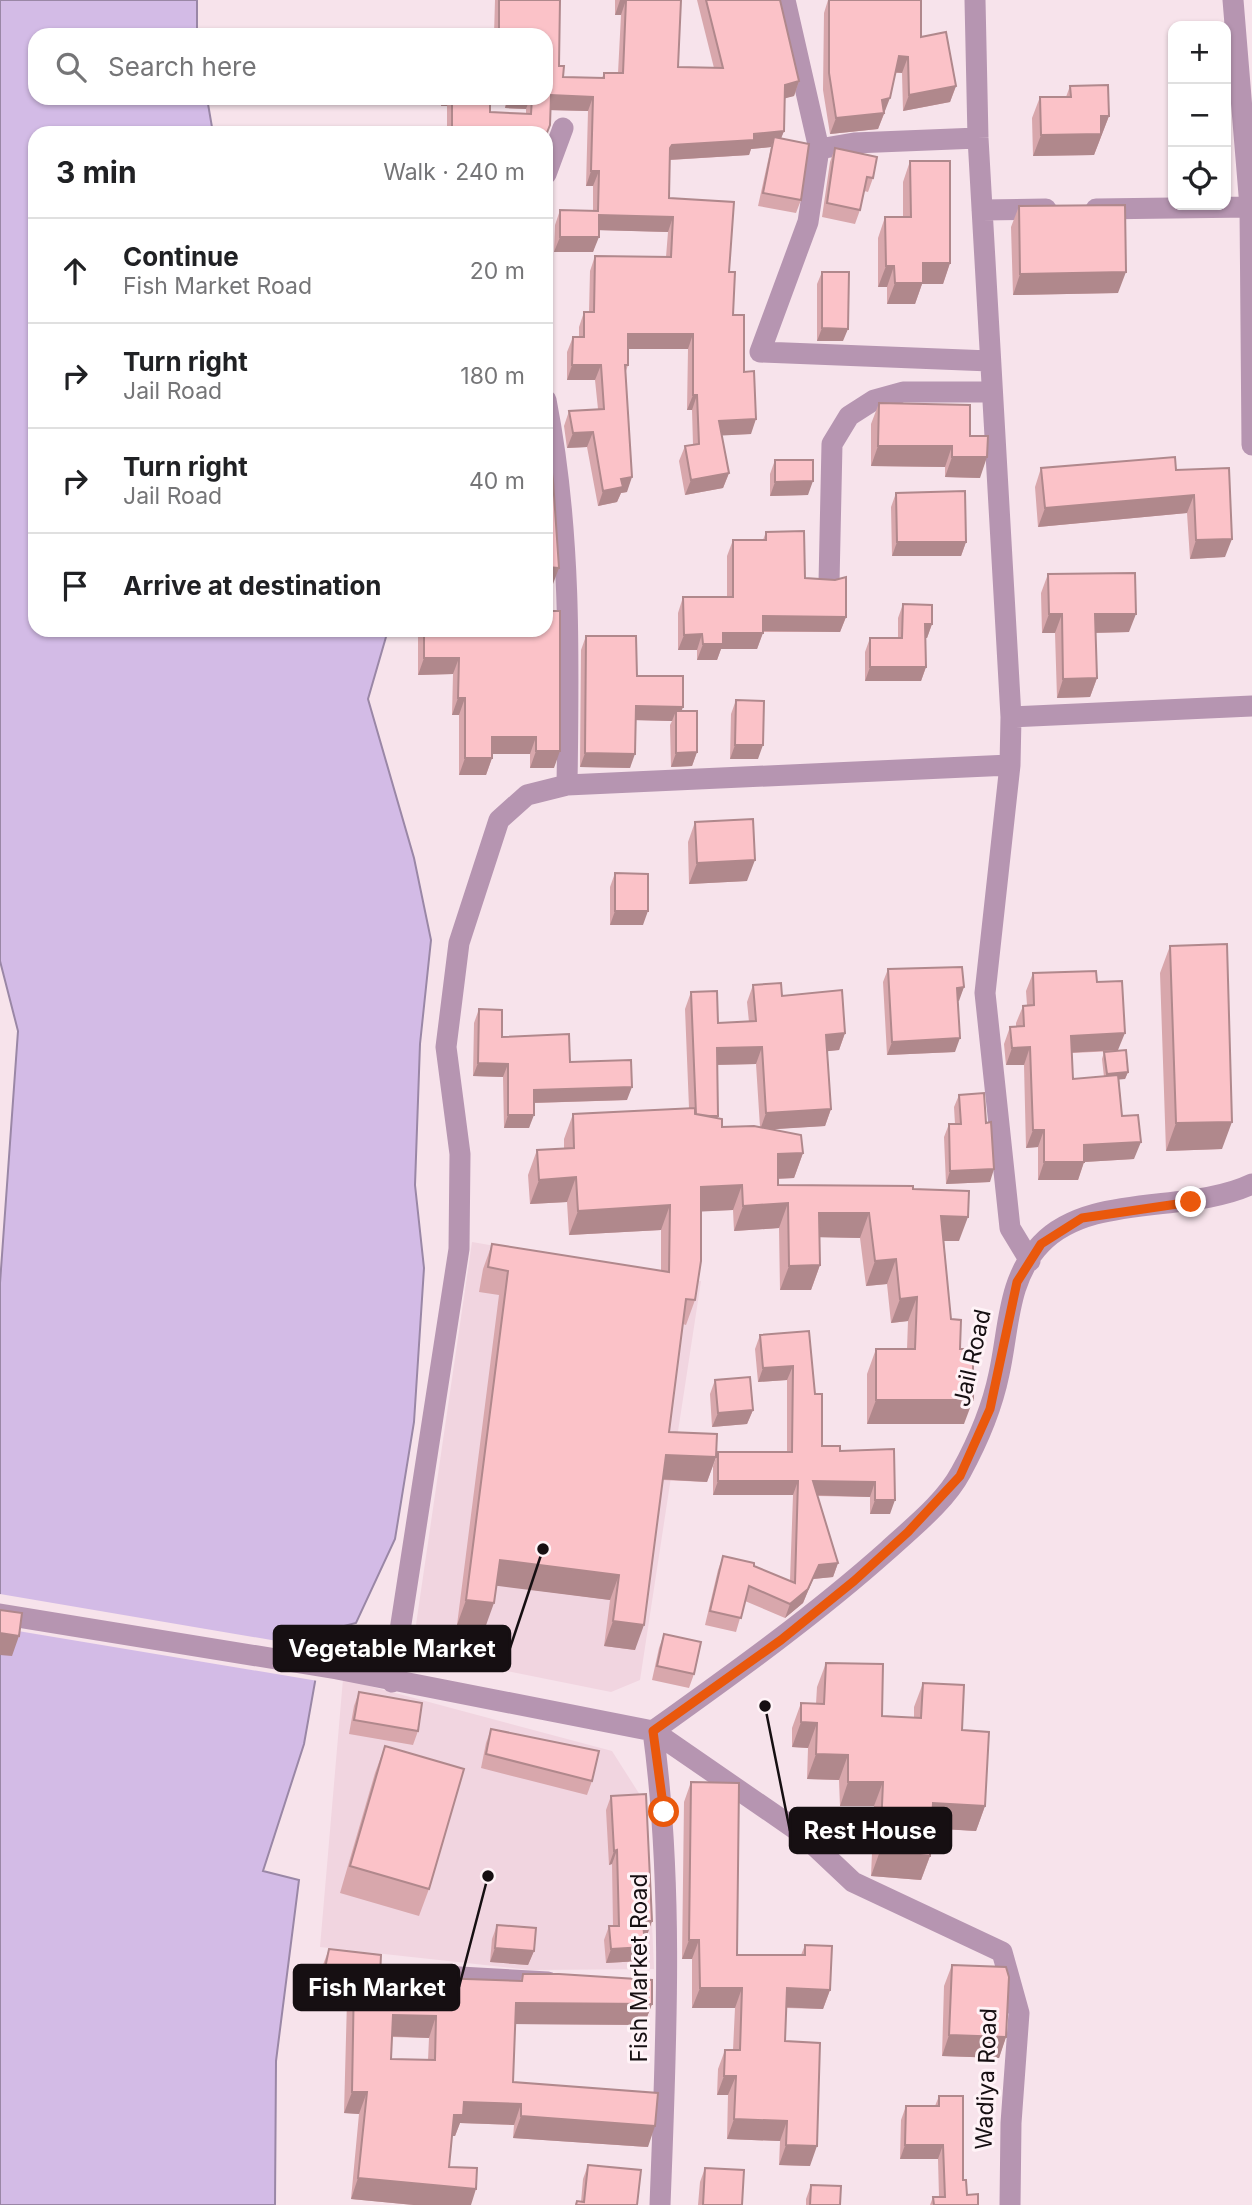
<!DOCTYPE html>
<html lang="en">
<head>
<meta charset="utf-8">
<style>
	:root { --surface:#fff; --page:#f6f6f6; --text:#202124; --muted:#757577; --line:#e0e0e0 }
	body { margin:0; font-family:Inter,sans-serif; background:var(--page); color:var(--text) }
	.controls { position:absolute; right:21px; top:21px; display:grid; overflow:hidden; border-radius:14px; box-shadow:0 2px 5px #0004 }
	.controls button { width:63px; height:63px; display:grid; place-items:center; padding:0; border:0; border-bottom:2px solid var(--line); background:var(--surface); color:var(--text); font:35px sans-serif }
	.stop { position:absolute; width:21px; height:21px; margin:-16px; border:5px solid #ea580c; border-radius:50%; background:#fff }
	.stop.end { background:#ea580c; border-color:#fff; box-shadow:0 2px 7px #0008 }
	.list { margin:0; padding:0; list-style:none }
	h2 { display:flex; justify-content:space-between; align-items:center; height:91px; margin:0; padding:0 28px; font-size:30px }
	h2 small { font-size:23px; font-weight:400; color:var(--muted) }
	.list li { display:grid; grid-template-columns:46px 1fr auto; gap:21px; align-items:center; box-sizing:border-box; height:105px; padding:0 28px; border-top:2px solid var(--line) }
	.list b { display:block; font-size:26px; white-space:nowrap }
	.list p { margin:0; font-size:23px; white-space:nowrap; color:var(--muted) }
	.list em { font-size:23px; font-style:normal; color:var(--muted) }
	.icon { flex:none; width:38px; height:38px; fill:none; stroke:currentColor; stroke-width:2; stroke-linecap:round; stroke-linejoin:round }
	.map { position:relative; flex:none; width:1252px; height:2205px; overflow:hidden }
	.search { position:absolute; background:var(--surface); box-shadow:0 2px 5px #0004; left:28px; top:28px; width:525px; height:77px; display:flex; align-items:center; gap:18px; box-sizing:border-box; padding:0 24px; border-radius:21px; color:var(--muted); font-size:26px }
	.panel { position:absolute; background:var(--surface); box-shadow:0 2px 5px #0004; left:28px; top:126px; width:525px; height:511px; border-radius:21px }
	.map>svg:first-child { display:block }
</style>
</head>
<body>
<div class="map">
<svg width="1252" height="2205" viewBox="0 0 1252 2205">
	<rect width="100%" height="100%" fill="#f7e3eb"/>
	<path fill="#f1d5e0" d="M472 1242 701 1281 640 1680 611 1692 412 1652Z
		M343 1679 612 1751 647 1806 654 1969 530 1970 320 1947Z"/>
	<path fill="#d3bbe6" stroke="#9a87a6" stroke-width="2" d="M0 0H197V35H35V98H207L213 133H35V630H388L368 699 414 858 431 940 420 1044 415 1185 424 1268 414 1422 395 1539 356 1623 324 1631 304 1744 263 1871 299 1880 276 2061 275 2205H0V1283L18 1031 0 961Z"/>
	<path fill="#f7e3eb" d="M0 1594 324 1649 318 1681 0 1628Z"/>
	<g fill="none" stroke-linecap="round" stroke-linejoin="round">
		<path stroke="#b695b1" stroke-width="21" d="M785 0 819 149 808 222 760 352 990 361
			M975 0 978 138 1011 717 1010 765 985 993 1010 1228 1030 1261
			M1233 0 1250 207 1252 445
			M819 149 854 143 978 138
			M546 174 563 128
			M1096 209 1250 207
			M982 210 1046 209
			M546 400C571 527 569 656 567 785
			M829 583 832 444 849 416 874 400 903 392H991
			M1011 717 1252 706
			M0 1614 337 1669 653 1731 801 1833 853 1882 1002 1952 1019 2013 1011 2123 1010 2205
			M392 1682 459 1249 460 1154 446 1047 459 943 499 820 527 795 567 785 1010 765
			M653 1731C734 1673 814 1616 888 1550 913 1527 945 1502 961 1472 978 1441 992 1408 999 1374 1009 1330 1007 1279 1041 1244 1090 1192 1190 1214 1252 1184
			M653 1731C674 1887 666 2047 660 2205
			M442 1976 548 1982"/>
	</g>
	<path fill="#d8a7ac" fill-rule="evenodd" d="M495 0H560L559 66 563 77 602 78 604 73H618L621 15H615V0H681L678 67 714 68 697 0H780L799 81 794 96 784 98V131L781 138 801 200 796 213 758 206 771 147 751 149 749 155 670 160 669 198 729 272 733 315 744 372 751 434 721 435 729 473 723 488 685 495 679 461 685 446 693 445 692 410H687L688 349H628V365L626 371 627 492 621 493 617 502 598 506 587 447 567 448 564 426 569 411 598 409 595 380H567V352L573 337H579V327L584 312H589L590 271 595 256 666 257 668 232 599 230 593 252H554L555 225 560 210 593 211V186H586L588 111 551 110 546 133H447V106H441V98H490V112L526 113V109L505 108 506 98H546V35H494Z
		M828 0H921V37L956 86 950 102 903 111 902 73H895L884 114 878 129 830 134 823 90 824 13Z
		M1070 86 1109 116 1094 155 1033 156 1032 118 1040 97H1066Z
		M835 148 873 178 868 192 864 191 860 210 855 224 822 217 830 162Z
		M910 161 950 263 943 284H922L915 304H887V287H878V238L885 217H903V182Z
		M1019 206 1118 293 1013 295 1011 227Z
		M822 272 843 341H817V284Z
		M879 403 970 436 980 478 945 477V467L871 466V424Z
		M775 460 808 495 770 496V474Z
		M1041 468 1176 470 1229 468 1225 557 1190 559 1187 513 1038 527 1035 487Z
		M896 493 966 542 961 556H892L891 507Z
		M766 532 805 578 846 617 840 632H763L757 649H721L717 660H697V650H678V613L683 597H727V556L733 540H763Z
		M1048 574 1129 632 1095 633 1097 678 1090 697 1057 698 1055 633H1042L1041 593Z
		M903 604 932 624 927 638H926V667L921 681H865V652L870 638H898V618Z
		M420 630H546L554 768H530V754H492V758L486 775H459V715H452L453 674 418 675V637Z
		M586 636 682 711 697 752 692 766 671 767 670 725 672 721 636 720 630 768 580 767 581 650Z
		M736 700 758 759H730L731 714Z
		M695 822 747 881 689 884 688 842Z
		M615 873 643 925H610V887Z
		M1170 946 1222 1149 1166 1151 1160 973Z
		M888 969 964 987 958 1001 955 1052 887 1055 883 982Z
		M1033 973 1097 982 1118 1050 1128 1072 1125 1079H1119L1122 1116 1134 1159 1084 1162 1078 1180H1038V1147L1026 1148 1024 1065H1006L1004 1044 1010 1027H1016V1023L1023 1006 1027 1005 1026 991ZM1115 1051 1104 1052 1102 1059 1104 1077 1073 1079 1072 1053Z
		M753 985 782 996 845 1033 839 1050 827 1051 831 1109 825 1126 773 1129 803 1153 794 1178 778 1179V1185L913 1189 959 1241H944L951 1319 960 1349 964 1424H867V1374L876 1349H907L908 1321 891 1323 887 1284 866 1286 860 1238 819 1237 820 1265 811 1290H780L779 1228 734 1231 733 1210 701 1211 695 1300 686 1325 683 1324 669 1432 716 1457 707 1482 663 1480 635 1650 604 1646 610 1600 497 1585 485 1628 457 1625 499 1295 479 1292 483 1269 492 1244 661 1271V1230L569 1235 567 1202 530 1204 528 1175 537 1150 564 1149V1139L573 1114 689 1108 685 1009 691 992 718 1023 749 1022 747 1002ZM756 1064 760 1127H722L718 1118 717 1065Z
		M479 1009 502 1037 570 1062 627 1100 534 1103 529 1128H504L503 1077 473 1076 474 1023Z
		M959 1095 990 1182 946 1184 944 1137 949 1124H955L954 1107Z
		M809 1331 815 1394 822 1446 840 1451 894 1449 890 1514H870V1497L817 1496 838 1563 833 1577 813 1579 803 1603 785 1618 745 1601 736 1632 705 1625 718 1570 723 1556 754 1566 790 1581 793 1495H713V1466L718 1452H787V1380L758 1382 755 1349 760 1335Z
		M715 1380 753 1410 747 1424 712 1427 710 1394Z
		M664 1634 694 1674 689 1688 652 1680 659 1648Z
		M826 1663 882 1716 914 1718V1707L923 1683 962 1730 985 1806 976 1831 931 1828 930 1856 921 1880 871 1876 874 1806H840L839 1780 807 1779 808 1748 792 1747V1728L801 1703 816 1704 817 1687Z
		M359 1692 418 1731 413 1745 349 1734 354 1706Z
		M491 1729 592 1781 587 1795 481 1768 486 1743Z
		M385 1746 429 1889 419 1916 340 1893 375 1773Z
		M691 1782 737 1955H801L805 1945 830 1990 823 2009 786 2008 785 2041 810 2166 779 2165 780 2141 727 2139 728 2095H717L718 2069 725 2050H733L735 2008H692V1959H682L684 1802Z
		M611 1796 652 1921 647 1935H644L645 1947 640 1961 606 1963 604 1940 609 1926H613L612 1864 609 1865 606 1810Z
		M497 1925 534 1951 528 1965 490 1962 492 1939Z
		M329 1949 380 1976 520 1981 523 1974 652 2004 644 2025 515 2024 513 2082 648 2147 513 2138 514 2125 460 2123 455 2136H452L449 2167 471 2205H414L351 2199 359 2114 344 2113 347 2000 316 1994 321 1970ZM392 2037 429 2038 428 2060 391 2059Z
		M952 1965 1006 2037 999 2058 942 2056 944 1986Z
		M939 2096 967 2195 978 2205H930L933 2197H939L938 2159H900L901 2120 906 2106H935Z
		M588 2165 637 2205H575L577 2201 581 2202 583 2179Z
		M705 2168 742 2205H698L700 2182Z
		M811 2185 840 2205H806V2199Z"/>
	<path fill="#b0888c" d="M620 0H626L621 15H615Z
		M899 56 908 57 902 73 893 72Z
		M799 81 794 96 779 100 785 85Z
		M956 86 950 102 903 111 909 95Z
		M551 95 593 97 588 111 546 110Z
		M444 98H450L447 106H441Z
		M509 98H530L526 109 505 108Z
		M890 98 878 129 830 134 836 118 882 100Z
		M1101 116H1109L1094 155 1033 156 1041 135Z
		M452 130H462L461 133H451Z
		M784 131 778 146 774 137 771 147 751 149 749 155 667 160 672 145Z
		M591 171H599L593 186H586Z
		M599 215 673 217 668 232 594 230Z
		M560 237H599L593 252H554Z
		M923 263H950L943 284H922L915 304H887L895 283Z
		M886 266H894L887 287H878Z
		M1126 272 1118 293 1013 295 1020 274Z
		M822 328 848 329 843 341H817Z
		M628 334H693L688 349H623Z
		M572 365H601L595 380H567Z
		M693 395H697L692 410H687Z
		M756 419 751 434 713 436 719 421Z
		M593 432 587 447 567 448 573 433Z
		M878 446H952L945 467 871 466Z
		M952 457H987L980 478 945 477Z
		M729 473 723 488 685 495 691 480Z
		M632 477 627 492 621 493 617 502 598 506 603 491 621 479Z
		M813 481 808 495 770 496 775 482Z
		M1194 495 1187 513 1038 527 1045 508Z
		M1232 539 1225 557 1190 559 1196 540Z
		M897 542H966L961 556H892Z
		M546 567 559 568 553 584H546Z
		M1049 614H1062L1055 633H1042Z
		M1095 614H1136L1129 632 1088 633Z
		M763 616 846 617 840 632 757 631Z
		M925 624H932L927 638H920Z
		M723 633H763L757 649H721L717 660H697L703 644Z
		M702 634 697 650H678L684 635Z
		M424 658H459L453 674 418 675Z
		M870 667H926L921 681H865Z
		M1097 678 1090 697 1057 698 1063 679Z
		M458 698H465L459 715H452Z
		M636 706 683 707 678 721 676 711 672 721 631 720Z
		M492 737H536L530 754H486Z
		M735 745H763L758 759H730Z
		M536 751H560L554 768H530Z
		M697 752 692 766 671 767 676 753Z
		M585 753 635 754 630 768 580 767Z
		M465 758H492L486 775H459Z
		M755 860 747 881 689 884 697 863Z
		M615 911H648L643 925H610Z
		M964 987 959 1001H953L957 988Z
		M845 1033 839 1050 820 1052 826 1035Z
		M1125 1033 1118 1050 1065 1053 1071 1036Z
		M960 1038 955 1052 887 1055 892 1042Z
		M762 1047 756 1064 711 1065 717 1048Z
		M1030 1047 1024 1065H1006L1012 1048Z
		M478 1063 508 1064 503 1077 473 1076Z
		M1128 1072 1125 1079 1104 1081 1107 1074Z
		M632 1087 627 1100 529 1103 534 1090Z
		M831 1109 825 1126 760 1130 766 1113Z
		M508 1115H534L529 1128H504Z
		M1232 1122 1222 1149 1166 1151 1176 1123Z
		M1033 1130H1044L1038 1147 1026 1148Z
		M1141 1142 1134 1159 1084 1162 1078 1180H1038L1044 1162 1084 1145Z
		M803 1153 794 1178 769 1179 778 1154Z
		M994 1169 990 1182 946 1184 950 1171Z
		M576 1177 567 1202 530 1204 539 1180Z
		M742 1185 733 1210 692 1212 701 1187Z
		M788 1203 779 1228 734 1231 743 1206Z
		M670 1205 661 1230 569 1235 578 1211Z
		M819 1213H869L860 1238 810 1237Z
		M941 1216 968 1217 959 1241H932Z
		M896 1259 887 1284 866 1286 875 1261Z
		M820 1265 811 1290H780L789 1266Z
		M917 1297 908 1321 891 1323 900 1299Z
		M793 1366 787 1380 758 1382 763 1368Z
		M876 1400H973L964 1424H867Z
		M753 1410 747 1424 712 1427 718 1413Z
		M666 1455 716 1457 707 1482 657 1479Z
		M718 1481H798L793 1495H713Z
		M813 1481 875 1482 870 1497 808 1495Z
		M875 1500H895L890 1514H870Z
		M500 1560 619 1575 610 1600 491 1585Z
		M838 1563 833 1577 813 1579 803 1603 785 1618 790 1604 819 1565Z
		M466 1600 494 1603 485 1628 457 1625Z
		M613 1621 644 1625 635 1650 604 1646Z
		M0 1633 19 1636 12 1656 0 1655Z
		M801 1722 817 1723 808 1748 792 1747Z
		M816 1754 848 1755 839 1780 807 1779Z
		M848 1782H883L874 1806H840Z
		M933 1803 985 1806 976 1831 924 1828Z
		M617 1850 612 1864 609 1865 614 1851Z
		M880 1851 930 1856 921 1880 871 1876Z
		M643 1921H652L647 1935H638Z
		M689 1940H699L692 1959H682Z
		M645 1947 640 1961 606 1963 611 1949Z
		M495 1948 534 1951 528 1965 490 1962Z
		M700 1988H742L735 2008H692Z
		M787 1988 830 1990 823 2009 780 2007Z
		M516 2003 652 2004 644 2025 508 2024Z
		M393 2015 436 2016 429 2038 385 2036Z
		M949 2035 1006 2037 999 2058 942 2056Z
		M724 2076H736L728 2095H717Z
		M352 2092H367L359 2114 344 2113Z
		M464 2102 521 2104 514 2125 460 2123 455 2136H446L454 2115Z
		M521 2116 655 2126 648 2147 513 2138Z
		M734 2119 787 2121 780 2141 727 2139Z
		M786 2145 817 2146 810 2166 779 2165Z
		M905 2145H943L938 2159H900Z
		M358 2178 476 2189 471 2205H414L351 2199Z"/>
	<path fill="#fbc2c8" stroke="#b0888c" stroke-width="2" fill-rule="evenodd" d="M499 0H560L559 66H564L563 77 604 78V73H623L626 0H620H681L678 67 723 68 706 0H780L799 81 785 85 784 131 754 134V140L672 145 670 148 669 198 734 202 729 272H735L733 315H744V372L754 371 756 419 719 421 729 473 691 480 685 446 699 444 697 395H693V334H628V365H625L632 477 621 479 623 487 603 491 593 432 573 433 569 411 604 409 601 365H572L573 337H584V312H594L595 256 671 257 673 217 599 215V237H560V210L598 211 599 171H591L593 97 551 95 550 125 546 135V133H462V130H452V98H490V112L531 114 532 98H546V35H499Z
		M829 0H921V37L946 32 956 86 909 95 908 57 899 56 890 98 882 100 884 113 836 118 829 73Z
		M1108 85 1109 116H1101V134L1041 135 1040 97H1071L1070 86Z
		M774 137 809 144 801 200 763 193Z
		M835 148 877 157 873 178 867 177 860 210 827 203Z
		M910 161H950V263H923V283H895L894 266H886L885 217H911Z
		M1125 205 1126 272 1020 274 1019 206Z
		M822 272H849L848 329 822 328Z
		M879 403 970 405V436H988L987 457H952V446H878Z
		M546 430 553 480 559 568 546 567Z
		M1175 457 1176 470 1229 468 1232 539 1196 540 1194 495 1045 508 1041 468Z
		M775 460H813V481L775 482Z
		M965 491 966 542H897L896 493Z
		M804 531 805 578 835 580 846 577V617L763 616V633H723V644H703L702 634 684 635 683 597H733V540H766V532Z
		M1135 573 1136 614H1095L1097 678 1063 679 1062 614H1049L1048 574Z
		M903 604 932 605V624H925L926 667H870V638H902Z
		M546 611H560V751H536V737H492V758H465V698H458L459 658H424V630H546Z
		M586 636H636L637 676H683V707L636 706 635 754 585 753Z
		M736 700 764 701 763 745H735Z
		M676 711H697V752L676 753Z
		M753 819 755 860 697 863 695 822Z
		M615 873 648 874V911H615Z
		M1227 944 1232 1122 1176 1123 1170 946Z
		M962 967 964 987 957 988 960 1038 892 1042 888 969Z
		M1096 971 1097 982 1122 981 1125 1033 1071 1036 1073 1079 1118 1075 1122 1116 1138 1115 1141 1142 1084 1145V1162H1044V1130H1033L1030 1047 1012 1048 1010 1027 1024 1026 1023 1006 1034 1005 1033 973Z
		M781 983 782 996 842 990 845 1033 826 1035 831 1109 766 1113 762 1047 717 1048 718 1116H709L696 1114 691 992 717 991 718 1023 756 1021 753 985Z
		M479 1009 502 1010V1037L569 1034 570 1062 631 1060 632 1087 534 1090V1115H508V1064L478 1063Z
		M1126 1050 1128 1072 1107 1074 1104 1052Z
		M984 1093 986 1123 991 1122 994 1169 950 1171 949 1124H961L959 1095Z
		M695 1108V1114L722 1119V1127L754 1126 801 1135 803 1153 778 1154V1185L913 1186V1189L969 1191 968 1217 941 1216 951 1319 961 1320 960 1349H973V1400H876V1349H915L917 1297 900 1299 896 1259 875 1261 869 1213H819L820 1265 789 1266 788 1203 743 1206 742 1185 701 1187V1261L695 1300 686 1299 669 1432 717 1434 716 1457 666 1455 644 1625 613 1621 619 1575 500 1560 494 1603 466 1600 508 1271 488 1267 492 1244 669 1272 670 1205 578 1211 576 1177 539 1180 537 1150 574 1148 573 1114Z
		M809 1331 815 1394H822V1446H840V1451L894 1449 895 1500H875V1482L813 1481 838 1563 819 1565 808 1589 790 1604 749 1586 741 1618 710 1611 723 1556 754 1563V1566L795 1583 798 1481H718V1452H792L793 1366 763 1368 760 1335Z
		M750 1377 753 1410 718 1413 715 1380Z
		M0 1610 22 1613 19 1636 0 1633Z
		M664 1634 701 1642 694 1674 657 1666Z
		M826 1663 883 1664 882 1716 921 1718 923 1683 964 1685 962 1730 989 1732 985 1806 933 1803 930 1856 880 1851 883 1782H848V1755L816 1754 817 1723 801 1722V1703L824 1704Z
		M359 1692 422 1703 418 1731 354 1720Z
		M491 1729 599 1751 592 1781 486 1754Z
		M385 1746 464 1769 429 1889 350 1866Z
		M691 1782 739 1783 737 1955H805V1945L832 1946 830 1990 787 1988 785 2041 820 2043 817 2146 786 2145 787 2121 734 2119 736 2076H724L725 2050H740L742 1988H700L699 1940H689Z
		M646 1794 652 1921H643L645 1947 611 1949 609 1926H619L617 1850 614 1851 611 1796Z
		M497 1925 536 1928 534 1951 495 1948Z
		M329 1949 381 1955 380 1976 522 1981 523 1974H559L652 1980V2004L516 2003 513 2082 658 2093 655 2126 521 2116V2104L464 2102 463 2115H454L449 2167 477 2168 476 2189 358 2178 367 2092H352L354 1979 324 1973ZM393 2015 436 2016 435 2060 391 2059Z
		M952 1965 1006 1967 1009 1977 1006 2037 949 2035Z
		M939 2096H963V2180H966L967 2195 978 2194V2205H934L933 2197H945L943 2145H905L906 2106H939Z
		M588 2165 641 2170 637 2205H576L577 2201 584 2202Z
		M705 2168 744 2170 742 2205H703Z
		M811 2185 841 2186 840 2205H810Z"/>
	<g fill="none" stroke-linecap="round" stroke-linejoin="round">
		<path stroke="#ea580c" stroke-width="9" d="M664 1812 653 1731 781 1640 854 1581 908 1532 960 1476 990 1409 1017 1282 1041 1244 1082 1218 1191 1202"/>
	</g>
	<g text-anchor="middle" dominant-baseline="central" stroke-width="6" stroke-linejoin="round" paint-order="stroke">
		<g font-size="23" fill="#160f12" stroke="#fff3f7">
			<text transform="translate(972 1358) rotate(-77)">Jail Road</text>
			<text transform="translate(639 1968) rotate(-90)">Fish Market Road</text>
			<text transform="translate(986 2079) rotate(-88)">Wadiya Road</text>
		</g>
	</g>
	<path fill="none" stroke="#160f12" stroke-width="2.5" d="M543 1549L510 1648M765 1706L790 1831M488 1876L459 1987"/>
	<g fill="#160f12" stroke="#fff3f7" stroke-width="2.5">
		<circle cx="543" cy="1549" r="7"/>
		<circle cx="765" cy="1706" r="7"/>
		<circle cx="488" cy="1876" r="7"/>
	</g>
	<g fill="#160f12" stroke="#160f12" stroke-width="2.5">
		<rect x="274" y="1626" width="236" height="45" rx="7"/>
		<rect x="790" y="1808" width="161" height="45" rx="7"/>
		<rect x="294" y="1965" width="165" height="45" rx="7"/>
	</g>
	<g font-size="24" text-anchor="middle" font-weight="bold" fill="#fff">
		<text x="392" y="1657">Vegetable Market</text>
		<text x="870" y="1839">Rest House</text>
		<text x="377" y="1996">Fish Market</text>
	</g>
</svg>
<div class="controls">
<button>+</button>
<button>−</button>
<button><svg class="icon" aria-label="locate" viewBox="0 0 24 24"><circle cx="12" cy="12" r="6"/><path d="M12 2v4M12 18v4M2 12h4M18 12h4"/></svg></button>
</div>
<div class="stop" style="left:664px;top:1812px"></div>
<div class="stop end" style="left:1191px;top:1202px"></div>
<div class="search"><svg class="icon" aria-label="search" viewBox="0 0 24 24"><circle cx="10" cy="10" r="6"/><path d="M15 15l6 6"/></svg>Search here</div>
<section class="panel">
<h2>3 min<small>Walk · 240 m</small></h2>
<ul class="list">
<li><svg class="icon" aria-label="ahead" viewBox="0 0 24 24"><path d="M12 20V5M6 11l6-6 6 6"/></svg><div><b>Continue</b><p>Fish Market Road</p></div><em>20 m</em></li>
<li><svg class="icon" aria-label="right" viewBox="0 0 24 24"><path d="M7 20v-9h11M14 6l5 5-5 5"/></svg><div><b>Turn right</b><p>Jail Road</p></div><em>180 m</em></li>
<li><svg class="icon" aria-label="right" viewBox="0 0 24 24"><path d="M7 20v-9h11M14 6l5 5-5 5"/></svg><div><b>Turn right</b><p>Jail Road</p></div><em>40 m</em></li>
<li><svg class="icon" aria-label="arrive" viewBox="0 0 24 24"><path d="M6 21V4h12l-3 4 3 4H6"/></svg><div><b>Arrive at destination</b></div></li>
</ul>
</section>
</div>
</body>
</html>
